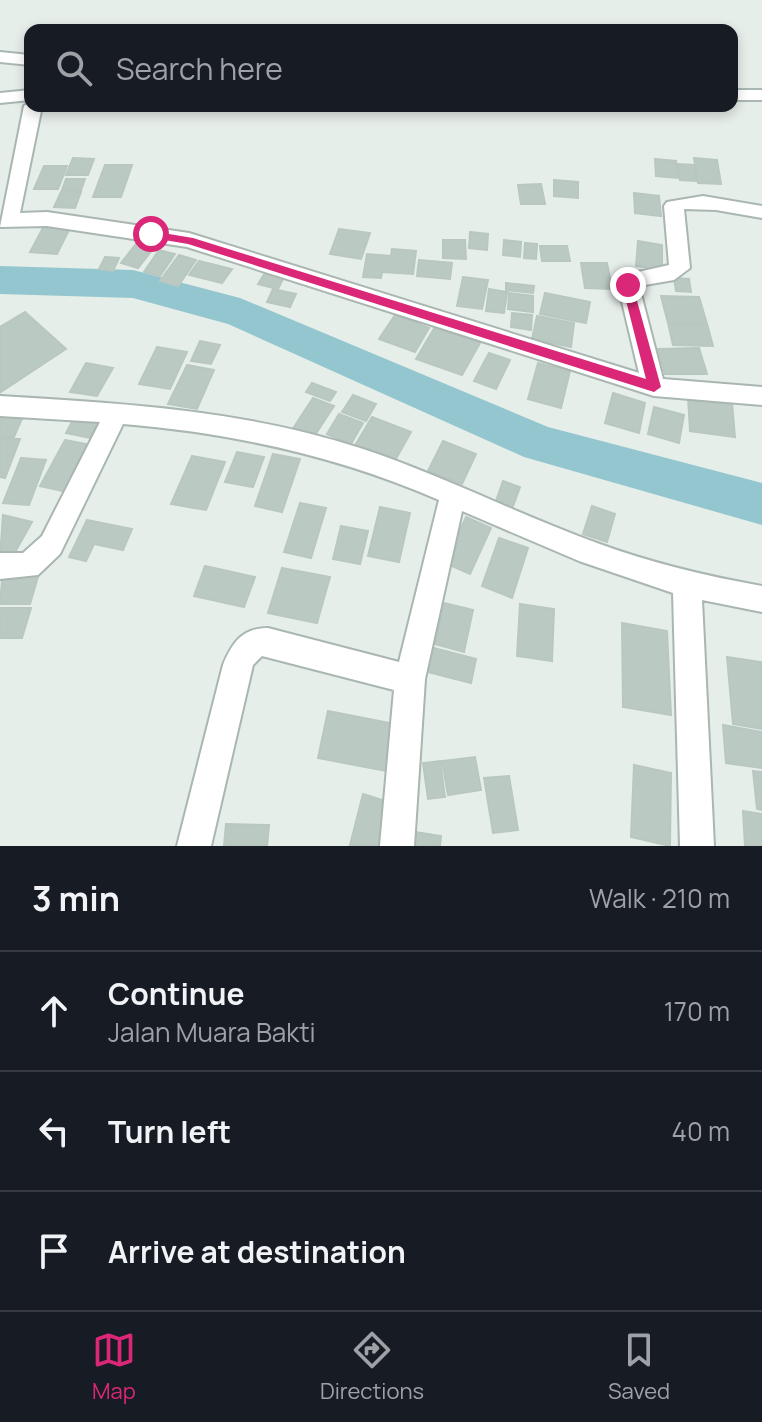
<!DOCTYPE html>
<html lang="en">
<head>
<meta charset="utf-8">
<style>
	:root { --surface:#171b24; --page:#242831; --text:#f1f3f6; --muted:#9ea1a6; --line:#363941; --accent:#db2777 }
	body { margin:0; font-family:Manrope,sans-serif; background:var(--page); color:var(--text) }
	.stop { position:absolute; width:24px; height:24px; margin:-18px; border:6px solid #db2777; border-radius:50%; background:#fff }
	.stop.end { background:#db2777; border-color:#fff; box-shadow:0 2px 8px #0008 }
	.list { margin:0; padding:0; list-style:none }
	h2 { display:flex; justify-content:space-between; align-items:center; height:104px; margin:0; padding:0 32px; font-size:34px }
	h2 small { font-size:26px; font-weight:400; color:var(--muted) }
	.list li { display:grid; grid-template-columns:52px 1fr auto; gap:24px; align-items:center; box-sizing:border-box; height:120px; padding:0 32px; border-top:2px solid var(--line) }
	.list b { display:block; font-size:30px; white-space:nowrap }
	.list p { margin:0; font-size:26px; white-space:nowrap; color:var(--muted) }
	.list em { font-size:26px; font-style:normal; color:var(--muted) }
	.icon { flex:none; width:44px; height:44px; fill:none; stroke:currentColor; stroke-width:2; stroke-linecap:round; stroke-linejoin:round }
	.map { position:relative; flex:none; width:762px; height:846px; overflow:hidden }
	.search { position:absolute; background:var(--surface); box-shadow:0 4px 12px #0003; left:24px; right:24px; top:24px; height:88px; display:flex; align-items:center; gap:20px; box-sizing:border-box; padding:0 28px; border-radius:16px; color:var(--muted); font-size:30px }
	.sheet { height:464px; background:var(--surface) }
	nav { display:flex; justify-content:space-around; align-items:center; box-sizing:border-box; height:112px; border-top:2px solid var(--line); background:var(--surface); font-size:22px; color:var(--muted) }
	nav a { display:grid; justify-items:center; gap:4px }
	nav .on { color:var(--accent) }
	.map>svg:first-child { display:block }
</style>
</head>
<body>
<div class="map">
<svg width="762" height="846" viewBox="0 0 762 846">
	<rect width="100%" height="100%" fill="#e6eeea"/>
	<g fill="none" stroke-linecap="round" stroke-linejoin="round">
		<path fill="#93c6ce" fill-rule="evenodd" d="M0 266 133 270 240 298 548 427 762 483V525L524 457 228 324 133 298 0 294Z"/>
	</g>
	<path fill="#bbc9c3" stroke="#b9c7c1" stroke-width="2" d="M73 158 94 159 88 175H66Z
		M694 158 717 160 721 184 698 183Z
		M655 159 676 161 678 178 656 176Z
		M678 164 694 165 696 181 680 180Z
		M105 165H132L121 197H93Z
		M44 166H67L58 189H34Z
		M66 179H85L81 190H62Z
		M554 180 578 182V198L554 196Z
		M541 184 545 204H521L518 185Z
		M61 192H81L75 208 54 207Z
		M634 193 659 196 661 216 635 213Z
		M44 226 70 228 57 254 30 252Z
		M339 229 370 233 361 259 330 254Z
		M470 232 488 234 487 250 469 248Z
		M443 240H465L466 259 443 258Z
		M504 240 521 242 520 257 503 255Z
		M638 241 662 245V270L636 266Z
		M525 243 537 244 536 259 524 258Z
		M136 244 153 249 138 268 121 263Z
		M540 246H567L570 261H542Z
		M392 249 416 251 413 274 382 272 381 278 363 277 367 254 391 256Z
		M159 250 175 254 160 276 144 272Z
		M179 255 196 260 178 286 160 281Z
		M105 257 119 258 113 271 99 269Z
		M419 260 452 263 450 279 417 276Z
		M199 261 232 269 222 283 189 275Z
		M581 263H607L612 289 585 288Z
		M266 271 285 275 278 289 258 284Z
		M463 277 488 280 482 309 457 306Z
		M674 278 689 279 691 292 676 291Z
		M506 283 534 286 533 293 506 290Z
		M273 289 296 294 290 307 267 302Z
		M489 289 507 292 504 313 486 311Z
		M509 293 533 296V312L508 309Z
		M545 293 590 302 586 323 540 314Z
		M661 296 699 297 707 324 668 323Z
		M25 312 66 349 1 392 0 327Z
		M512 313 532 315 531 330 511 327Z
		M395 315 429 328 415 352 379 339Z
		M537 316 574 323 571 347 532 339Z
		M668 323 707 324 713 346 673 345Z
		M435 327 480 343 462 375 416 359Z
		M200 341 220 345 211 364 191 361Z
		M157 347 187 352 170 389 139 384Z
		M699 348 707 374H665L658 349Z
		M489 353 510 360 496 389 474 381Z
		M86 363 113 368 97 396 70 392Z
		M538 363 570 371 561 408 528 399Z
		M187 365 214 370 197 409 168 404Z
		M312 383 336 392 330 401 306 392Z
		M613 393 645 403 639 433 605 423Z
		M353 395 376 404 366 421 342 412Z
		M688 397 732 403 735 437 690 431Z
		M313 398 334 406 313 438 292 430Z
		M654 407 684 415 679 443 648 434Z
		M0 413 24 414 14 437 0 436Z
		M339 414 363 423 351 444 327 434Z
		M75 416 105 422 96 439 66 433Z
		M372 417 411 432 393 464 353 449Z
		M0 438 20 439 5 478 0 477Z
		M65 440 96 446 72 493 40 486Z
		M443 441 476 454 462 484 428 471Z
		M237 452 264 457 253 487 225 482Z
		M273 454 300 459 282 512 255 506Z
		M192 456 225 462 206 510 171 504Z
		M21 458 46 460 29 505 3 503Z
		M503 481 520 487 512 509 495 504Z
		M300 503 326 508 311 558 284 552Z
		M592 506 615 514 607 542 583 534Z
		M380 507 410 513 399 562 368 556Z
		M3 515 32 522 10 561 0 558Z
		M466 517 491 528 470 574 445 563Z
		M87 520 132 529 123 550 94 544 86 561 69 557Z
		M341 526 368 531 360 564 333 559Z
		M499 538 528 548 512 598 482 586Z
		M205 566 255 577 244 607 194 596Z
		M282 568 330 577 317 623 268 613Z
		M3 570H40L30 604H0Z
		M444 603 473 610 464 652 435 644Z
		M520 604 554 609 552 661 517 656Z
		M0 608H31L22 638H0Z
		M622 623 667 631 671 715 623 707Z
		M430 647 476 659 471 683 424 671Z
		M727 657 761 662 762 729 733 724Z
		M328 711 400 725 392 772 318 758Z
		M723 725 762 732V768L726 763Z
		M475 757 481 790 448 795 442 761Z
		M440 761 445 797 428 799 423 763Z
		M634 765 671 773 670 846 631 837Z
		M753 771 762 772V810L757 809Z
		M509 776 518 830 493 833 484 778Z
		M363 794 392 803 382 846 350 845Z
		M743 811 762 814V846H745Z
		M226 824 269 825 267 846H224Z
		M415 832 441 836 440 846H414Z"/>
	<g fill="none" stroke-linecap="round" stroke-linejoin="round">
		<g stroke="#a9b6b1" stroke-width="4">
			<path id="minor" d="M0 52 30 55V65L0 62Z
				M30 90V100L0 103V93Z
				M732 90H762V100H732Z
				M30 102V106H42L20 213 47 212 189 233 639 373 618 285 625 275 669 265 664 206 667 202 703 196 762 206V218L716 210 684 209 690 268 674 280 639 286 663 379 762 387V405L654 396 187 247 47 226 0 227 24 106Z
				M0 396C121 403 243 410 360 448 442 475 517 514 597 543 651 563 706 576 762 586V612L702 600 714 846H680L673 593 579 561 462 511 425 679 414 846H380L394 690 262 656 253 665 211 846H177L223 665C232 643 242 628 268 628L399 662 439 500C338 456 233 433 123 424L60 554 38 575 0 579V553H23L42 536 100 422 0 416Z"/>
		</g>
		<use href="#minor" fill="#fff" fill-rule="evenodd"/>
	</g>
	<path fill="#db2777" d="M151 231 193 238 646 379 622 285 632 283 661 387 654 392 188 244 147 237Z"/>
</svg>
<div class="stop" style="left:151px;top:234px"></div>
<div class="stop end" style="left:628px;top:285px"></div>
<div class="search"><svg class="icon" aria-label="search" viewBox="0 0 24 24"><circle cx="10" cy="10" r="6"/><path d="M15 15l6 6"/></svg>Search here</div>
</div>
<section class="sheet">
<h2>3 min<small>Walk · 210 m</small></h2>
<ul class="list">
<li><svg class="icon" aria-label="ahead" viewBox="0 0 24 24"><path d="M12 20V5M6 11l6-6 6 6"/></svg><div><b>Continue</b><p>Jalan Muara Bakti</p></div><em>170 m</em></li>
<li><svg class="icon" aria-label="left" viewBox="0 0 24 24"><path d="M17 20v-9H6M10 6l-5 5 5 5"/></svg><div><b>Turn left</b></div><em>40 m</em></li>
<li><svg class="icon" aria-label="arrive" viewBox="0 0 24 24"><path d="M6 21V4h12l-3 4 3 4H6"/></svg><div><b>Arrive at destination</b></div></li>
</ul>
</section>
<nav>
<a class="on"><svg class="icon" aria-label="map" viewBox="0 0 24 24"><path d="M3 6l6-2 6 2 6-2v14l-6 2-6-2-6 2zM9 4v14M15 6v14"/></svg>Map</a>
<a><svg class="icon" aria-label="directions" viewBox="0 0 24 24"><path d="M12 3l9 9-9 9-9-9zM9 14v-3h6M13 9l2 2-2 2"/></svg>Directions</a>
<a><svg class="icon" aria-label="saved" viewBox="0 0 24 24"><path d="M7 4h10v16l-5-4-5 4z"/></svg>Saved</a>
</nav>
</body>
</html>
